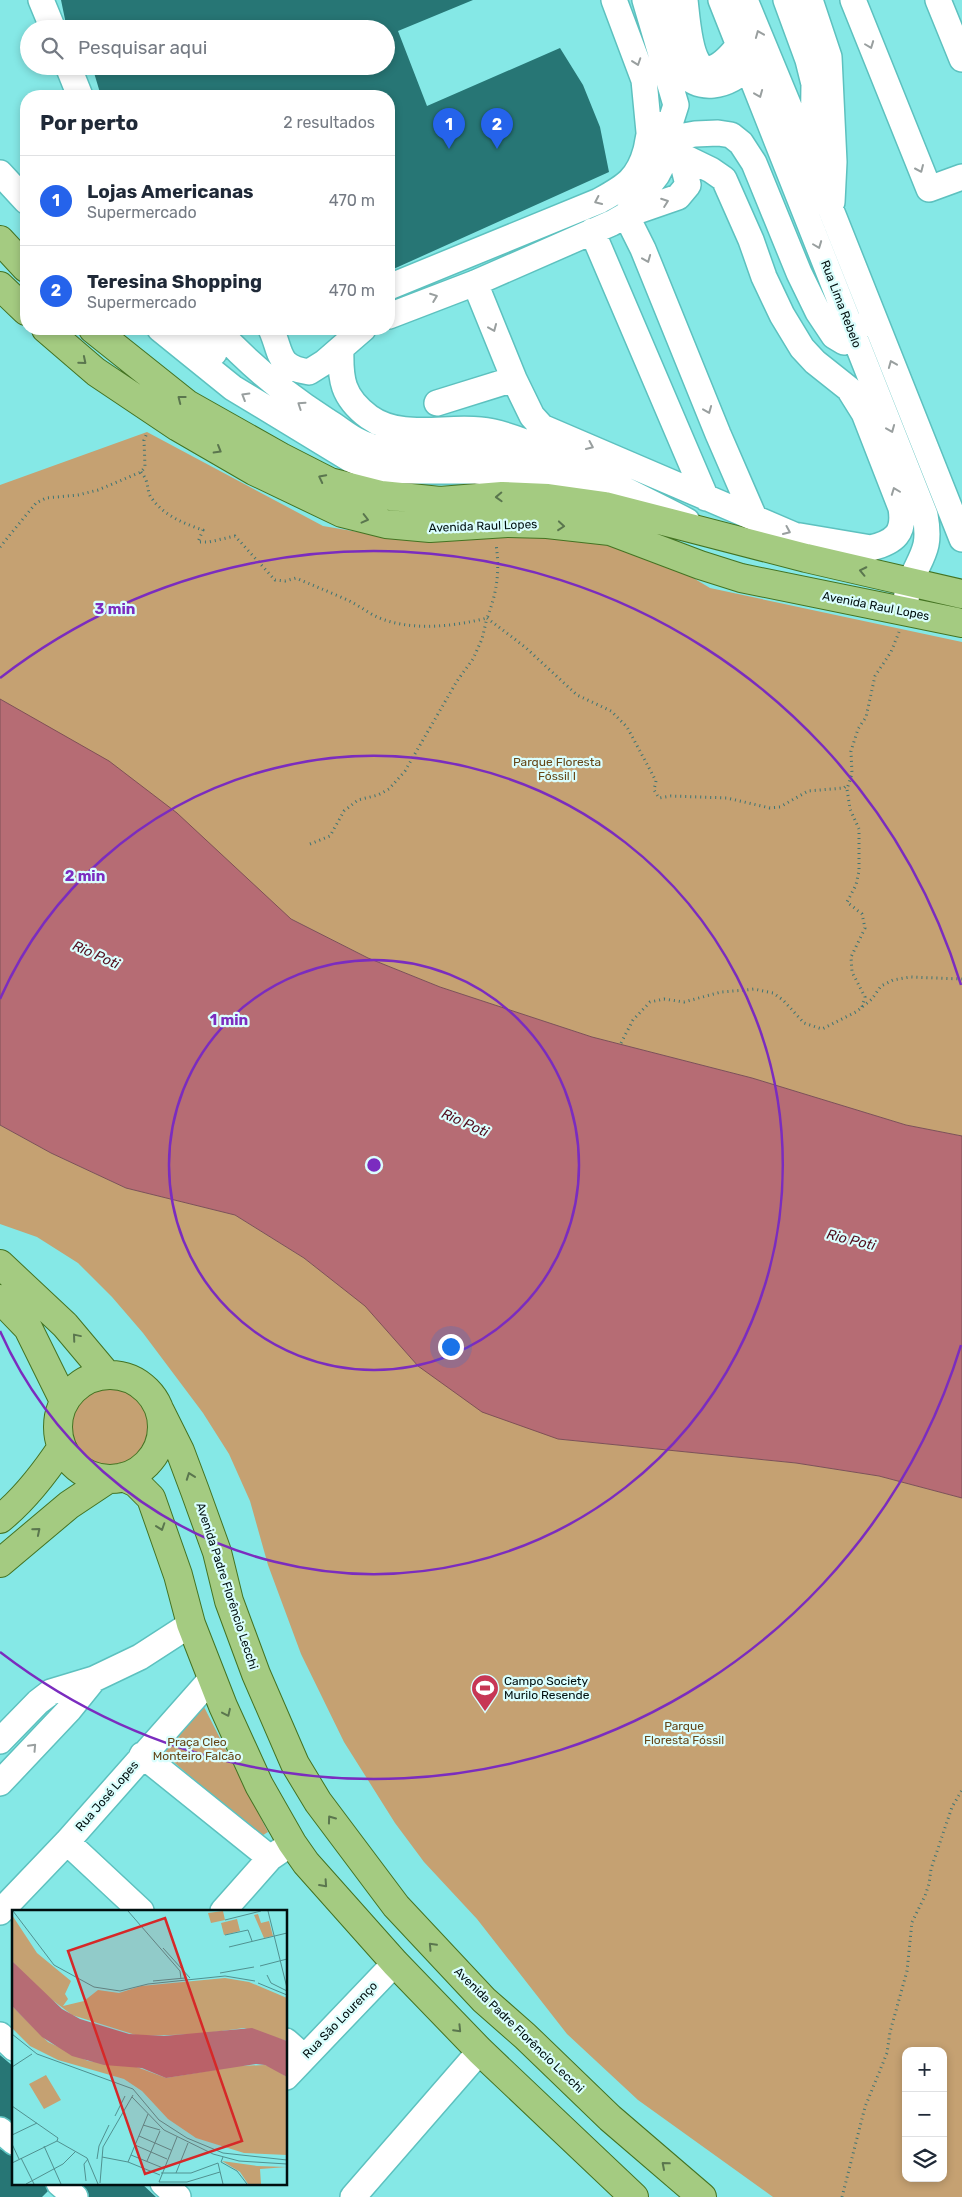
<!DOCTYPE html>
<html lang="pt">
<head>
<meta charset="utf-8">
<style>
	:root { --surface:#fff; --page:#f2f2f3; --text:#1f2937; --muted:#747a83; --line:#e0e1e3; --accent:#2563eb }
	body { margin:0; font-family:Rubik,sans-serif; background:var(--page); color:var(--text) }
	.controls { position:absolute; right:15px; bottom:15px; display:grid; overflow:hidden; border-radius:10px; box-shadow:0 2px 8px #0003 }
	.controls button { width:45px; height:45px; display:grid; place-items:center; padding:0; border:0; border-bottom:1px solid var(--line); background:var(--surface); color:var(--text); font:25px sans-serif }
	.you { position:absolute; left:450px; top:1346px; width:18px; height:18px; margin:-12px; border:4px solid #fff; border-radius:50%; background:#1a73e8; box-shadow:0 0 0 8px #1a73e833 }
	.badge { display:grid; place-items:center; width:32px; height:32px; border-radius:50%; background:var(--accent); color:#fff; font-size:16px; font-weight:700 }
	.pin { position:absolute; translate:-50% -41px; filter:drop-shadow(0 1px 2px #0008) }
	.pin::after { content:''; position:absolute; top:26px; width:18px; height:15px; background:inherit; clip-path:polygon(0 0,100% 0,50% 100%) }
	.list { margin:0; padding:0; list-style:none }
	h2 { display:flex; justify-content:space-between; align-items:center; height:65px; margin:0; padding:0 20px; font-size:21px }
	h2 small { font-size:16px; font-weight:400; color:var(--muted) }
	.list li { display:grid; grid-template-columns:32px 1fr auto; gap:15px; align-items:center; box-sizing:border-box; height:90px; padding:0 20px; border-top:1px solid var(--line) }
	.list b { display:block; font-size:19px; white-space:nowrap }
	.list p { margin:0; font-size:16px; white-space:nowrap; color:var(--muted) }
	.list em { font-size:16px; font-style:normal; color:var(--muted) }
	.icon { flex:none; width:28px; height:28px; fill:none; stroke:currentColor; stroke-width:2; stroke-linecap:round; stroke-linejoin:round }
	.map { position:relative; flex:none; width:962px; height:2197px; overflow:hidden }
	.search { position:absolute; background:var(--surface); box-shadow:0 2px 8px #0003; left:20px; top:20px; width:375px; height:55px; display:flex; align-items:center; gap:12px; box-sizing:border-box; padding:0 18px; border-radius:28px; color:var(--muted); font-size:19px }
	.panel { position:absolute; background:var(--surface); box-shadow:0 2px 8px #0003; left:20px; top:90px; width:375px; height:245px; border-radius:20px }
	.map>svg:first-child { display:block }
</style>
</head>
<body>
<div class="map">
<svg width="962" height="2197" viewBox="0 0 962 2197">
	<rect width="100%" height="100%" fill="#85e8e6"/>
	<path fill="#c5a172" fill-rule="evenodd" d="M147 432 323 526 388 537 543 533 587 537 670 564 710 588 962 642V1136L906 1125 752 1078 592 1037 440 987 368 958 291 919 40 723 0 699V485Z
		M0 1125 51 1153 126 1188 235 1215 304 1258 366 1306 418 1366 558 1439 796 1463 879 1476 962 1498V2197H773L638 2100 567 2034 477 1919 424 1862 395 1823 344 1742 301 1654 268 1565 250 1501 229 1454 203 1413 143 1333 112 1297 78 1263 37 1237 0 1224ZM906 2051H943V2178H906Z
		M68 1427a42 42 0 1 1 84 0a42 42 0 1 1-84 0Z
		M203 1705 268 1832 260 1837 161 1751Z"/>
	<path fill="#b66c74" stroke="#7f5056" d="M0 699 109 761 177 813 291 919 368 958 440 987 592 1037 752 1078 906 1125 962 1136V1498L879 1476 796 1463 558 1439 482 1412 418 1366 365 1306 304 1258 235 1215 126 1188 51 1153 0 1125Z"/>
	<path fill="#277675" d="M61 0H473L398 31 427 106 560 48 583 85 600 127 609 172 389 271V96H101L92 66H386V29H67Z
		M0 2055 14 2067V2123L0 2116Z
		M0 2149 14 2156V2183H45L48 2191 42 2197H0Z
		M81 2183H141L156 2197H89L88 2192Z"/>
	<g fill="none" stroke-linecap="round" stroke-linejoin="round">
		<g stroke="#5dc1bf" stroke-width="28">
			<path id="minor" d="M41 0 53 29
				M614 0 644 80 649 132
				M645 0 676 105 669 127
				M665 0C666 13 674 59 679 68 696 95 730 87 748 66
				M685 0C689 36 692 105 739 45
				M721 0 925 515C931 547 923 553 911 580 907 589 906 601 904 611
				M745 0 812 162 962 539
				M786 0 808 60 814 84 813 155
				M810 0 829 57 834 162 832 202
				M853 0 929 189 962 177
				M938 0 962 59
				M68 66 80 96
				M673 138 695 134 718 133 731 135 741 143 754 163 799 273 818 312 834 336 844 342 849 337 851 330 861 326
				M669 152 657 175 626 215 643 249 718 434 754 517
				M0 173 26 201
				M592 231 706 498
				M475 283 514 379 532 416 542 427 794 535 871 548C895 542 905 533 901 508L864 413 849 389 815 362 802 348 782 315 764 277 751 240 724 179 711 170 678 154 658 148
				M389 287 599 201C624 187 638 180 646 150 648 142 648 134 652 127 663 121 672 125 673 138L665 147 658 148 649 141
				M389 316 475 283 612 223 626 215 678 197 688 185 683 164 678 154
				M160 329 233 388 350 459 371 468 393 471H476L495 473 533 488 548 498
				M190 329 200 336 214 353
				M217 329C250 366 285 394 327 421 342 430 354 442 373 447 409 457 449 446 486 452 529 459 566 484 603 505
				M271 329C282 353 276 367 309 372L325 362 363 329
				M341 348C340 379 342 397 369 417 401 440 444 426 480 430 512 433 550 453 579 467 615 485 652 503 687 521
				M437 403 514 379
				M0 1741 38 1702 51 1692 94 1679 140 1657 191 1624
				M142 1755 270 1858 292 1843
				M0 1783 69 1710 94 1679
				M67 1842 141 1911
				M223 1911 270 1858
				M0 1912 67 1842 212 1678
				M0 2035 14 2048
				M286 2041 304 2057
				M286 2077 395 1963
				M0 2130 14 2142
				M59 2183 75 2197
				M163 2183 178 2197
				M353 2197 480 2051"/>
		</g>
		<g stroke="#447322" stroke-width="30">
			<path id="major" d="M0 240 26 268
				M0 286 26 311
				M46 329 96 372 178 427 254 471 342 513 386 524 430 528 507 523 547 524 610 531 700 565 741 578 962 623
				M93 329 187 404 281 457 330 482 381 495 440 501 502 496 548 498 605 506 806 558 962 594
				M0 1264 65 1325 107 1375
				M0 1299 28 1328 64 1401
				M58 1427a52 52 0 1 1 104 0a52 52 0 1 1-104 0Z
				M160 1411 180 1451 195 1491 217 1552 229 1601 256 1674 295 1764 318 1802 396 1906 484 2000 525 2036 610 2118 702 2197
				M123 1477 136 1483 151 1498 178 1575 191 1624 223 1706 259 1785 292 1843 306 1863 395 1963 480 2051 634 2197
				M0 1519C25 1499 44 1474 62 1447
				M0 1563 69 1505 108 1479"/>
		</g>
		<path stroke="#3e7473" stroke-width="3" stroke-dasharray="1 4" stroke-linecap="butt" d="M141 472C151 484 145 491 153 500 165 516 185 524 203 530L198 542H209L235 536 275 580 285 581 296 578C312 585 327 591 343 598 353 602 363 609 373 615 406 632 452 627 487 618 497 593 500 571 496 544
			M0 547 36 503 46 498 78 495 98 490 141 472 145 467 144 440 147 433
			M310 844 330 836 344 811 358 800 378 795 389 789 405 771 457 681 473 659 482 639 487 618 525 647 577 695 611 711 627 727 656 781 654 790 659 798 671 796 727 798 770 808 780 807 808 791 844 788 847 785
			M862 1007 865 997 852 972 851 957 865 928 862 914 847 902 856 885 859 871V829L850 809 847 789 852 774 851 751 858 729 866 717 875 676 891 652 899 632
			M621 1043 633 1020 650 1002 664 999 684 1002 721 992 746 990 754 989 773 993 783 1000 804 1023 822 1029 856 1012 872 999 881 986 893 980 910 977 962 979
			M842 2197 865 2107 887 2053 890 2032 907 1971 912 1922 925 1896 929 1884 931 1869 952 1807 962 1790"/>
		<use href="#minor" stroke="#fff" stroke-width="25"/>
		<use href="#major" stroke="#a4cb81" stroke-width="28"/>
	</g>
	<defs><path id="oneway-chevron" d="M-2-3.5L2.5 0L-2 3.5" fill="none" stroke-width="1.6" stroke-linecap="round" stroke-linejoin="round" transform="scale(1.25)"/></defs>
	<g stroke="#999f9f">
		<use href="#oneway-chevron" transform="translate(759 34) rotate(-112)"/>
		<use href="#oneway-chevron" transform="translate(870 45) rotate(69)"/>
		<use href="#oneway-chevron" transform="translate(637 62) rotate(71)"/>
		<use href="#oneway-chevron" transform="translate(759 94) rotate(68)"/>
		<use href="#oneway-chevron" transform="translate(920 169) rotate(66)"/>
		<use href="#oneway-chevron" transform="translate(598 201) rotate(155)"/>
		<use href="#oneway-chevron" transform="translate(665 202) rotate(-20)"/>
		<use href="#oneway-chevron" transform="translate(818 245) rotate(69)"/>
		<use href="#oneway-chevron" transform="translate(647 259) rotate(68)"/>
		<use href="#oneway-chevron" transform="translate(434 297) rotate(-21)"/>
		<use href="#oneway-chevron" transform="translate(493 328) rotate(67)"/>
		<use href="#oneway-chevron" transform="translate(892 364) rotate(-112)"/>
		<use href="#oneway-chevron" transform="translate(245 396) rotate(-149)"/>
		<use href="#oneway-chevron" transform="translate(301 405) rotate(-146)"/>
		<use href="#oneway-chevron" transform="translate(708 410) rotate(68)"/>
		<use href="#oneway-chevron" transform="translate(891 429) rotate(68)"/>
		<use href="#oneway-chevron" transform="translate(590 446) rotate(24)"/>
		<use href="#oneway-chevron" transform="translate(895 491) rotate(-111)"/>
		<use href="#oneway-chevron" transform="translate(787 531) rotate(24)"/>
		<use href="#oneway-chevron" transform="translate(33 1747) rotate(-47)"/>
	</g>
	<g stroke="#5a764e">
		<use href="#oneway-chevron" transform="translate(83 361) rotate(40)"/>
		<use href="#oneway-chevron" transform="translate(181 399) rotate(-142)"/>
		<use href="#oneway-chevron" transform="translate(218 450) rotate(30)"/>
		<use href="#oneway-chevron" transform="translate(322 478) rotate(-153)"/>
		<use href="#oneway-chevron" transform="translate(499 497) rotate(178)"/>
		<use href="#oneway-chevron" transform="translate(365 519) rotate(14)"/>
		<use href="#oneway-chevron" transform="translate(561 526) rotate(5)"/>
		<use href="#oneway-chevron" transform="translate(863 571) rotate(-168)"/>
		<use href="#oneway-chevron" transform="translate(76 1337) rotate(-130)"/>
		<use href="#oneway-chevron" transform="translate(190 1476) rotate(-110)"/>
		<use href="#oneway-chevron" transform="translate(161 1527) rotate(71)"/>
		<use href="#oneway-chevron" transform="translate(37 1531) rotate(-40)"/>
		<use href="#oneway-chevron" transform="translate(227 1713) rotate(65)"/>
		<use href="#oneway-chevron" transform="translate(331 1819) rotate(-126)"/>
		<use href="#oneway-chevron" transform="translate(324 1884) rotate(48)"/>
		<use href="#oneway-chevron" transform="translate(432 1946) rotate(-133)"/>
		<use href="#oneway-chevron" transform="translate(458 2029) rotate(46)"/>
		<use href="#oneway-chevron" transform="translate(665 2165) rotate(-139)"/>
	</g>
	<g fill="none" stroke="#7b2cbf" stroke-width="2.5">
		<circle cx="374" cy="1165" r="205"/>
		<path d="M0 999A409 409 0 1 1 0 1331"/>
		<path d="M961 1345A614 614 0 0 1 0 1652M0 678A614 614 0 0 1 961 985"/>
	</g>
	<defs>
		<g id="stadium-pin" transform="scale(1.4375)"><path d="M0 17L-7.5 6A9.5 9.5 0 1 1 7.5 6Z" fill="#c73755" stroke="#dafefd"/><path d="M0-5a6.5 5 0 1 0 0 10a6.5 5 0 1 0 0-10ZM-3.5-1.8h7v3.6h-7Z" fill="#fff"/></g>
	</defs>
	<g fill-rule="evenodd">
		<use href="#stadium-pin" x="485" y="1688"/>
	</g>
	<g text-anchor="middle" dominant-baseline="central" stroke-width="4.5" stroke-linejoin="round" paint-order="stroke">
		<g font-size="12" fill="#000f0f" stroke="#dafefd">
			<text transform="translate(841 304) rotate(69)">Rua Lima Rebelo</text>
			<text transform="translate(483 526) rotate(-2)">Avenida Raul Lopes</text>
			<text transform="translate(876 606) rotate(11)">Avenida Raul Lopes</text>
			<text transform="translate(227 1586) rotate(72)">Avenida Padre Florêncio Lecchi</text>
			<text transform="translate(107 1796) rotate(-49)">Rua José Lopes</text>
			<text transform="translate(340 2020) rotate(-46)">Rua São Lourenço</text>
			<text transform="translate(519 2030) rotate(44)">Avenida Padre Florêncio Lecchi</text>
		</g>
		<g font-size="12" fill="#654617" stroke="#dafefd">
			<text x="557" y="762">Parque Floresta<tspan x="557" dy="14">Fóssil I</tspan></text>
			<text x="684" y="1726">Parque<tspan x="684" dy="14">Floresta Fóssil</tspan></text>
			<text x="197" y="1742">Praça Cleo<tspan x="197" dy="14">Monteiro Falcão</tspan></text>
		</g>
		<g font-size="12" fill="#000f0f" stroke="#dafefd" text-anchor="start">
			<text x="504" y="1681">Campo Society<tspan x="504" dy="14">Murilo Resende</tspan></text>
		</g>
		<g font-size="14" font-style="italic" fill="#510c1c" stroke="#dafefd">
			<text transform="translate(96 955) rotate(24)">Rio Poti</text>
			<text transform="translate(465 1123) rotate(24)">Rio Poti</text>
			<text transform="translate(851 1240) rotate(14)">Rio Poti</text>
		</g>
	</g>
	<g transform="translate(12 1910)">
		<rect width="275" height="275" fill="#85e8e6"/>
		<path d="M211 1 213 10 199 13 196 3ZM246 4 249 13 257 11 261 26 252 28 242 5ZM0 5 25 43 59 71 53 84 56 89 51 96 72 91 86 80 107 83 129 76 213 68 237 72 275 88V131L232 118 187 124 127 126 60 105 26 79 0 51ZM225 9 228 21 212 25 209 13ZM0 96 36 132 76 151 122 156 154 168 226 156 253 155 261 158 275 167V245L232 243 184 228 156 209 130 181 112 169 46 150 18 136 1 119ZM34 165 49 190 32 199 17 174ZM210 251 245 256 275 257 248 259 249 274H236L228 262Z" fill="#c5a172"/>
		<path d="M0 51 50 99 68 109 117 124 152 126 240 118 275 131V167L253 155 244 154 154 168 130 158 92 155 60 146 30 127 0 96Z" fill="#b66c74"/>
		<path fill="none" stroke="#509190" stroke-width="1" d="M1 1 42 55 82 77 108 81 136 74 213 66 243 71M116 1 168 61 169 69M256 1 275 78M213 10 249 1M213 25 236 20 240 31M217 37 275 23M151 38 178 68M248 56 275 49M208 63 242 57M255 65 259 73 275 81M141 71 173 68M246 73 275 85M0 124 25 144 121 179M0 157 20 144M121 179 147 210 175 228 211 243 275 250M120 187 152 220 201 244 227 251 275 254M0 196 46 228 45 231M103 206 113 186M131 215 148 220M0 225 25 213M127 226 159 240M165 227 147 272H175L208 262M0 234 7 249M123 235 155 249M32 236 49 274M119 245 151 258M90 247 116 252 148 265M211 247 209 252 225 261 235 274M9 248 22 274M85 249 87 236 97 215M135 251 148 221M116 252 136 204M0 253 45 231 75 248 86 274M149 263H179L206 253 211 274M164 263 176 233M74 271 72 254 76 249M88 273 91 237 121 185M14 274 51 254 64 241"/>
		<path fill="#d62828" fill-opacity="0.15" stroke="#d62828" stroke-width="2.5" d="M153 8 230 231 133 264 56 41Z"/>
		<rect width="275" height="275" fill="none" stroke="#000f0f" stroke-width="2.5"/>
	</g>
	<circle cx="374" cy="1165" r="8" fill="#7b2cbf" stroke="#dafefd" stroke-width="2.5"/>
	<g font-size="15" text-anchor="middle" font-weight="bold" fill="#7b2cbf" stroke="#dafefd" stroke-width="4.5" stroke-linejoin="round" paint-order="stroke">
		<text x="115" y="614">3 min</text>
		<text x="85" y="881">2 min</text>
		<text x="229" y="1025">1 min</text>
	</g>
</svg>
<div class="controls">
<button>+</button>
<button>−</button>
<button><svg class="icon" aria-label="layers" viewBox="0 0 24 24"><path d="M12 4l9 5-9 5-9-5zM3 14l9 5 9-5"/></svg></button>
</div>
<div class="you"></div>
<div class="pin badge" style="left:449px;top:149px">1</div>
<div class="pin badge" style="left:497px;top:149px">2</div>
<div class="search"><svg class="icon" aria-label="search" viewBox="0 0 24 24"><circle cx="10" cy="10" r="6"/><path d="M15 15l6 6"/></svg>Pesquisar aqui</div>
<section class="panel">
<h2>Por perto<small>2 resultados</small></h2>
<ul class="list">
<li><span class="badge">1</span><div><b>Lojas Americanas</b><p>Supermercado</p></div><em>470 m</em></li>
<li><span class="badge">2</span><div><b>Teresina Shopping</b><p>Supermercado</p></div><em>470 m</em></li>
</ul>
</section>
</div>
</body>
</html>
